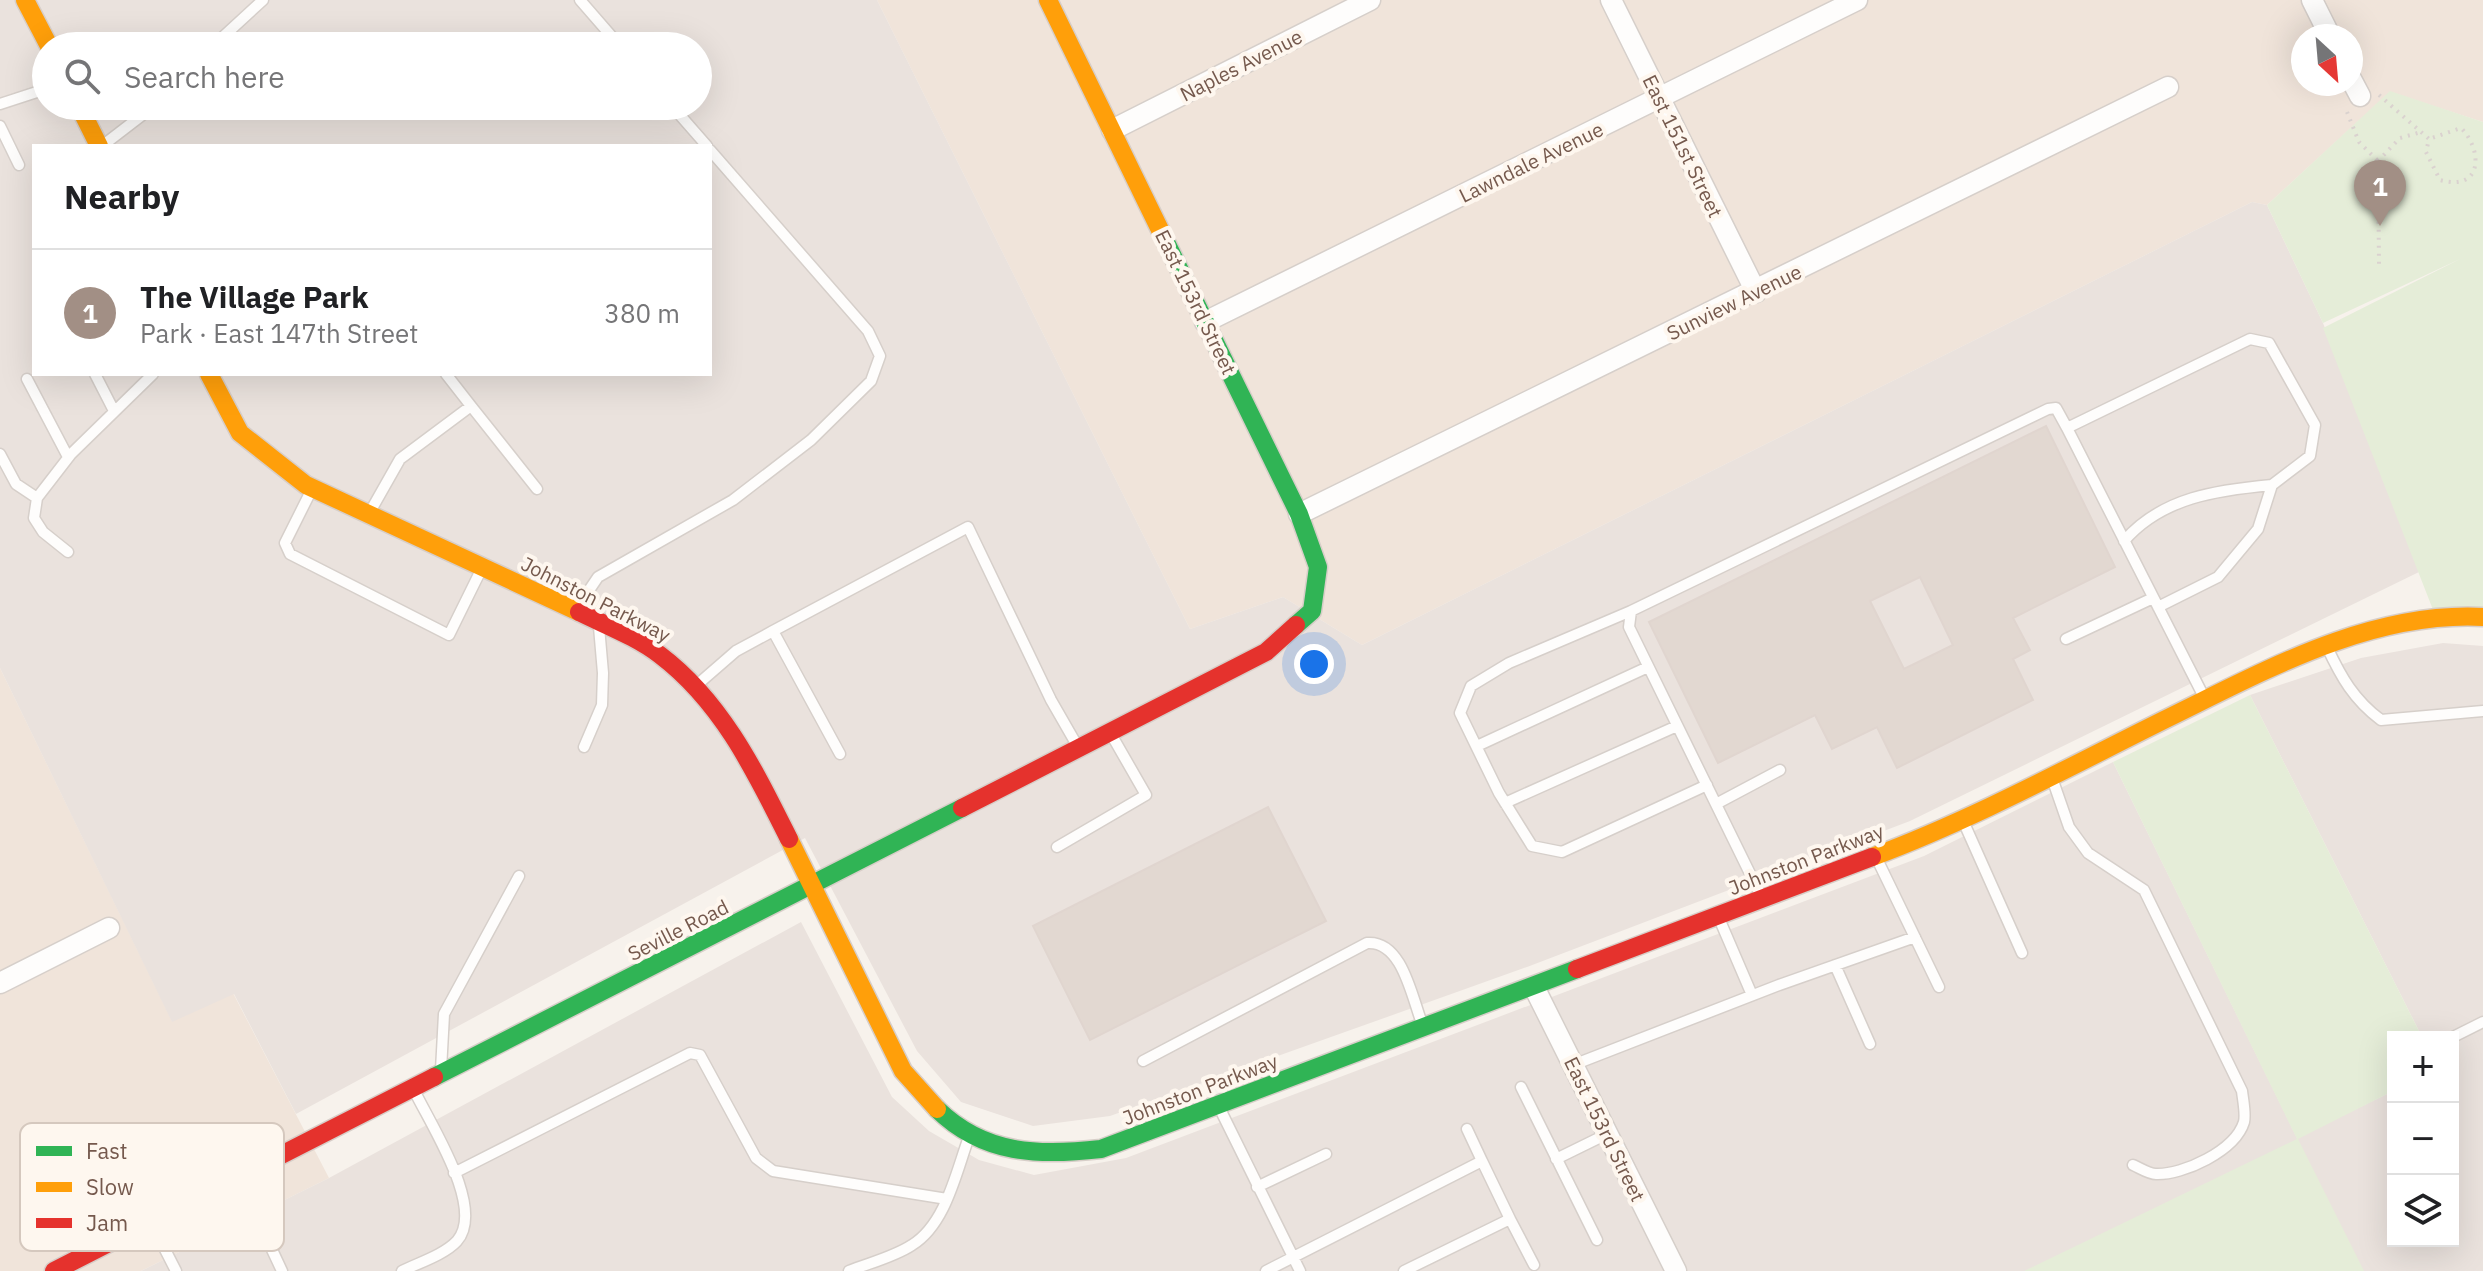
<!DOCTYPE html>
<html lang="en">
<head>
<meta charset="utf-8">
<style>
	:root { --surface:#fff; --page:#f2f2f2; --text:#202124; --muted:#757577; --line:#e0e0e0; --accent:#a28f85 }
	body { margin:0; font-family:"IBM Plex Sans",sans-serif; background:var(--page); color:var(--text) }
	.controls { position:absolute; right:24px; bottom:24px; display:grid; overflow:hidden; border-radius:0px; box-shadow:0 8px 32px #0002 }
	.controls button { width:72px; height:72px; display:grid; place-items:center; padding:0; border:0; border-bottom:2px solid var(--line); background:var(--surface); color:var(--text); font:40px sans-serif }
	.compass { position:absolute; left:2291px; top:24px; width:72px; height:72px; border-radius:50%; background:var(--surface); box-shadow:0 8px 32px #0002; rotate:154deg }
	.you { position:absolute; left:1314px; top:664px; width:28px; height:28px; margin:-20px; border:6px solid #fff; border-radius:50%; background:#1a73e8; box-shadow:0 0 0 12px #1a73e833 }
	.badge { display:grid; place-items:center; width:52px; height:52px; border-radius:50%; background:var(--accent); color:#fff; font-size:26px; font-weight:700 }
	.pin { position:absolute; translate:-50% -66px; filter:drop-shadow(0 2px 4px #0008) }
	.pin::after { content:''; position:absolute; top:42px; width:28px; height:24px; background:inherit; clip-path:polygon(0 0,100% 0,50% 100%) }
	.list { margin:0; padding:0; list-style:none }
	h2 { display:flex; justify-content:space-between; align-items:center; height:104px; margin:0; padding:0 32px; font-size:34px }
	h2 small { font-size:26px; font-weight:400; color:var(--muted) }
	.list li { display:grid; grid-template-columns:52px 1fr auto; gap:24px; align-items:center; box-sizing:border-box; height:128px; padding:0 32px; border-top:2px solid var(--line) }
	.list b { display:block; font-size:30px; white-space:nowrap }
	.list p { margin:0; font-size:26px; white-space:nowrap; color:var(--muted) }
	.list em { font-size:26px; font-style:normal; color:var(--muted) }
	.icon { flex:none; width:44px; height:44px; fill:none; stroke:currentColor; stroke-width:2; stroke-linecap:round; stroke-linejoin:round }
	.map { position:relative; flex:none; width:2483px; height:1271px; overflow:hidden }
	.search { position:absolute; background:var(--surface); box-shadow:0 8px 32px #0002; left:32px; top:32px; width:680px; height:88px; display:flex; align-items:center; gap:20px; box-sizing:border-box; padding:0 28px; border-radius:44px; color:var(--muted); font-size:30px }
	.panel { position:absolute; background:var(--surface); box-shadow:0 8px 32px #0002; left:32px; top:144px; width:680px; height:232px; border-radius:0px }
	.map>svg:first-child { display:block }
</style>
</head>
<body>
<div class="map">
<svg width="2483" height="1271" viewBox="0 0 2483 1271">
	<rect width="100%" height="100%" fill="#f7f2ec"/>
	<path fill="#f0e4da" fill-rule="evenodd" d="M877 0H2483V122L2390 92 2267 205 2252 202 1362 645 1283 597 1190 629ZM2303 36H2351V84H2303Z
		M0 668 172 1021 233 993 329 1178 141 1271H0Z"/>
	<path fill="#eae2dd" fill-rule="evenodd" d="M0 0H877L1190 629 1283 597 1362 645 2252 202 2267 205 2323 323 2419 572 1910 821 1527 967 1110 1116 1033 1126 961 1102 917 1051 805 838 296 1114 234 994 172 1022 0 668ZM46 46H698V106H46ZM34 146H710V374H34Z
		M2443 643 2483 646V1271H141L329 1178 801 922 892 1097 929 1131 979 1160 1034 1175 1126 1158 1924 856 2113 762 2297 1138 2393 1091V1241H2453V1037H2422L2250 695 2361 658Z"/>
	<path fill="#e5edd8" d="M2390 91 2483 122V617L2437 620 2323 328 2460 259 2323 323 2267 205Z
		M2250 695 2422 1037H2393V1091L2298 1139 2364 1271H2024L2297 1139 2113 762Z"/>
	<path fill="#e2d8d1" stroke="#e0d5cf" stroke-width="2" fill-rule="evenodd" d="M2046 426 2115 567 2013 618 2030 650 2013 659 2033 700 1897 768 1877 727 1832 749 1815 715 1718 763 1649 622ZM1920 577 1953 645 1904 669 1870 601Z
		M1268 807 1326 921 1090 1040 1033 926Z"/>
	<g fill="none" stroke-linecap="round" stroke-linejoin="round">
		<g stroke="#d6cfca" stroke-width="13">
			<path id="lane" d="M580 0 620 46
				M213 46 263 0
				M0 104 46 89
				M672 106 707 146
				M0 126 19 165
				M102 146 154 106
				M95 374 114 411
				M446 374 471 406
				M27 379 68 457
				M2067 428 2250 339 2269 343 2315 425 2310 456 2272 485 2258 529 2218 577 2158 607
				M0 454 16 484 37 498
				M311 491 285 543 290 554 449 635 482 568
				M370 512 400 459 471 406 537 489
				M2124 541C2162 497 2218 490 2272 485
				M68 552 43 532 34 518 37 498 71 454 153 374
				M577 608 598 577 733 500 811 440 871 381 880 356 868 331 710 150
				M1631 611 1509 663 1471 686 1460 713 1499 793 1532 846 1562 852 1707 785
				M771 632 968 527 1051 700 1078 747
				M2066 639 2153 598
				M2327 647C2341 677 2354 700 2381 720L2483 711
				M698 684 736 651 773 631 840 754
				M1477 746 1648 667
				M584 747 602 705 603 673 599 627
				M2052 778 2069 827 2088 853 2144 890 2242 1091C2243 1100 2246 1114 2244 1122 2235 1151 2183 1175 2156 1174 2149 1174 2140 1168 2133 1165
				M1505 803 1677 726
				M1716 804 1780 770
				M1964 823 2022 953
				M1057 847 1146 795 1111 734
				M1877 859 1939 987
				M1761 896 1629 627 1631 611 2048 409 2056 408 2067 428 2204 697
				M1718 916 1752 995
				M1835 965 1870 1044
				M2453 1037 2483 1022
				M1143 1061 1367 943C1403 940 1412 999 1423 1026
				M1573 1065 1779 985 1915 937
				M441 1070 444 1014 519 876
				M1521 1087 1597 1240
				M1219 1107 1300 1271
				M1556 1159 1607 1134
				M454 1173 690 1053 700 1055 756 1158 773 1171 947 1199
				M239 1179 282 1271
				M1257 1187 1326 1154
				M1510 1219 1534 1265
				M152 1224 176 1271
				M402 1271C418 1263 444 1255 457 1241 486 1208 430 1124 414 1090
				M849 1271C869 1263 894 1257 912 1245 946 1224 956 1172 969 1137
				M1266 1271 1482 1161 1467 1129
				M1404 1271 1510 1219 1482 1161"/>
		</g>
		<g stroke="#d6cfca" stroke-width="23">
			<path id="street" d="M1611 0 1756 292
				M2312 0 2330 36
				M2351 79 2360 96
				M1112 130 1370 0
				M1205 322 1857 0
				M1299 514 2168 87
				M0 983 109 928
				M1534 987 1676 1271"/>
		</g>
		<g stroke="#d7cec8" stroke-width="21">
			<path id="fast" d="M1163 236 1299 514 1318 567 1312 611 1296 625
				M434 1077 962 808
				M937 1109C984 1155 1039 1156 1101 1149L1577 969"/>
		</g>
		<g stroke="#d7cec8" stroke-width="21">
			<path id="slow" d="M25 0 49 46
				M1048 0 1163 236
				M79 106 99 146
				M209 374 240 433 306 485 579 612
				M789 839 903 1071 937 1109
				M1872 857C1974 819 2071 766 2168 718 2266 670 2371 611 2483 617"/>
		</g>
		<g stroke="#d7cec8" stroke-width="21">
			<path id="jam" d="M579 612C605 625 637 637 660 655 722 702 755 771 789 839
				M962 808 1266 652 1296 625
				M1577 969 1872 857
				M54 1271 434 1077"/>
		</g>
		<path stroke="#dad2cf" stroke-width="4" stroke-dasharray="2 6" stroke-linecap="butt" d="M2379 95 2429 139 2426 152 2440 180C2483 192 2483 150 2461 128L2429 139
			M2347 112 2359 142 2378 161 2379 264
			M2378 161 2400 138 2421 132"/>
		<use href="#lane" stroke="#fefdfc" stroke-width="10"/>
		<use href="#street" stroke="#fefdfc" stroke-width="20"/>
		<use href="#fast" stroke="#30b455" stroke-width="18"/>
		<use href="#slow" stroke="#ff9f0a" stroke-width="18"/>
		<use href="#jam" stroke="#e5322d" stroke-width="18"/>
	</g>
	<g text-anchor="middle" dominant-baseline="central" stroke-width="8" stroke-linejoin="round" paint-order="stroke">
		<g font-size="20" fill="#75594d" stroke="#fef7ef">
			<text transform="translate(1241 65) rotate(-27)">Naples Avenue</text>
			<text transform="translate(1683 146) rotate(64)">East 151st Street</text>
			<text transform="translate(1531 162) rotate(-26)">Lawndale Avenue</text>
			<text transform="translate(1196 302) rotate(64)">East 153rd Street</text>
			<text transform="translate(1734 302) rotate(-26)">Sunview Avenue</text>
			<text transform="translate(596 599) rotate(27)">Johnston Parkway</text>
			<text transform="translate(1806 859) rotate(-21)">Johnston Parkway</text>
			<text transform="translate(678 930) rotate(-27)">Seville Road</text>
			<text transform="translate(1200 1089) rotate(-21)">Johnston Parkway</text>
			<text transform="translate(1605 1129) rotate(64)">East 153rd Street</text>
		</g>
	</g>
	<rect x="20" y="1123" width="264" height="128" rx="12" fill="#fef7ef" stroke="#d5c8be" stroke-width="2"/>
	<rect x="36" y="1146" width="36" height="10" fill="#30b455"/>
	<rect x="36" y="1182" width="36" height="10" fill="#ff9f0a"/>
	<rect x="36" y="1218" width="36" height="10" fill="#e5322d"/>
	<g font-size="22" fill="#75594d">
		<text x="86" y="1159">Fast</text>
		<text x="86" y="1195">Slow</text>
		<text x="86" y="1231">Jam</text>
	</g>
</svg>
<div class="controls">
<button>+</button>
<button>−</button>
<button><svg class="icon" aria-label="layers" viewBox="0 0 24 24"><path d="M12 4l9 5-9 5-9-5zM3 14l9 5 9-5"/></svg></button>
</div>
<svg class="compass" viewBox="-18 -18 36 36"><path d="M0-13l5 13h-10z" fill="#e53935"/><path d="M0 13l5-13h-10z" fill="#757577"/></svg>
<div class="you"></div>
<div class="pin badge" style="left:2380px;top:226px">1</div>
<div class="search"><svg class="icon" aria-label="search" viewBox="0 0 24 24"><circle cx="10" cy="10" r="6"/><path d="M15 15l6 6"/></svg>Search here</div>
<section class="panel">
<h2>Nearby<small></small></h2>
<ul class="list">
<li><span class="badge">1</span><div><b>The Village Park</b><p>Park · East 147th Street</p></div><em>380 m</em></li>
</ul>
</section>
</div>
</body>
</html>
